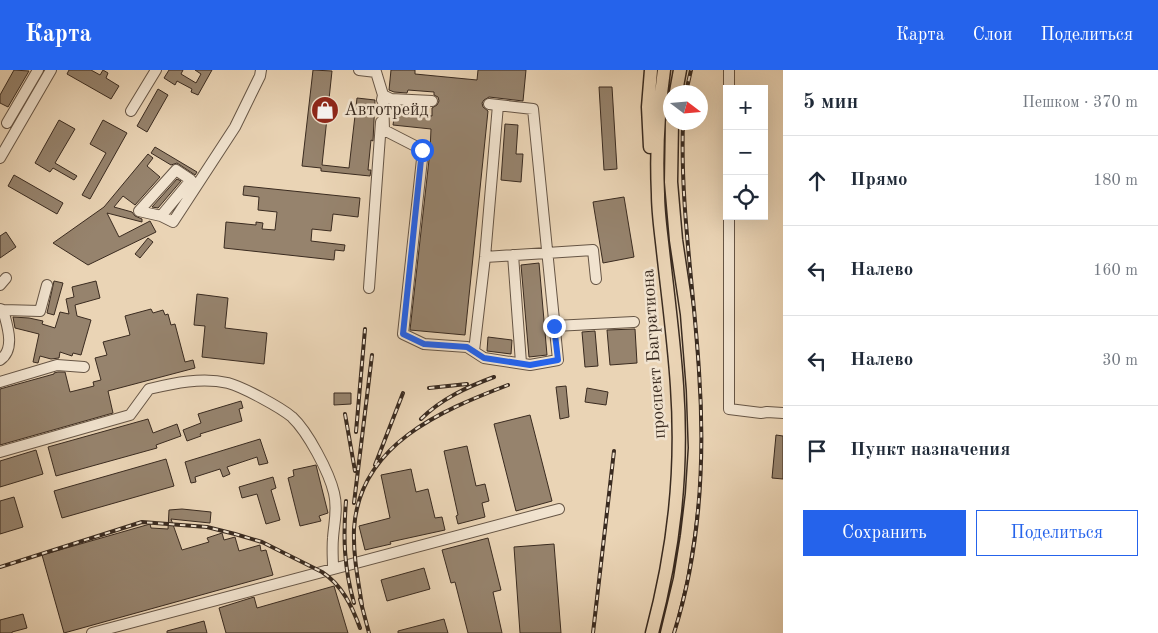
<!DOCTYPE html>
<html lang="ru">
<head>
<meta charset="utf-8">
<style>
	:root { --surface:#fff; --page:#f2f2f3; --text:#1f2937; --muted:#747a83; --line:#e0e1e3; --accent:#2563eb }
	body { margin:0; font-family:"Old Standard TT",serif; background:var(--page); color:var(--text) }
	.controls { position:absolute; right:15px; top:15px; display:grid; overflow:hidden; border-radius:0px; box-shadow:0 5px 20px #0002 }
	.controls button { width:45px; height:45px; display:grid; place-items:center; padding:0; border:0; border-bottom:1px solid var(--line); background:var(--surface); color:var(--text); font:25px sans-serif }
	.compass { position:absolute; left:663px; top:15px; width:45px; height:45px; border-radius:50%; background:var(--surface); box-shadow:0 5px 20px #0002; rotate:106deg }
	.stop { position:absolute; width:15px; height:15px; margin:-11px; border:4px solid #2563eb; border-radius:50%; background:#fff }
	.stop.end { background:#2563eb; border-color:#fff; box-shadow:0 1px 5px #0008 }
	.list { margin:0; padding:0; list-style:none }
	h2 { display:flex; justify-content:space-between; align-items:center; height:65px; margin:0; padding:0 20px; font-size:21px }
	h2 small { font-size:16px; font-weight:400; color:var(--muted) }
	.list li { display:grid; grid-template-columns:32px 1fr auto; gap:15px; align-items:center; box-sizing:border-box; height:90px; padding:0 20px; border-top:1px solid var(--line) }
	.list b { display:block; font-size:19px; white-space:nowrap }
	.list em { font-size:16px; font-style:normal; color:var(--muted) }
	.actions { display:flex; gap:10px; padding:15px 20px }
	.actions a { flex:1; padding:11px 0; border:1px solid var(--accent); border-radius:0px; text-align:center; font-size:18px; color:var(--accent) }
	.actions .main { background:var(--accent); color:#fff }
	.icon { flex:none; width:28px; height:28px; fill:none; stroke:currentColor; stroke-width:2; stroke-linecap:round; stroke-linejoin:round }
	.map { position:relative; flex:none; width:783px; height:563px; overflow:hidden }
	header { display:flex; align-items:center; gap:30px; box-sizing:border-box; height:70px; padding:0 25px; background:var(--accent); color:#fff }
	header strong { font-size:24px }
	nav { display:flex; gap:28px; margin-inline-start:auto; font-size:18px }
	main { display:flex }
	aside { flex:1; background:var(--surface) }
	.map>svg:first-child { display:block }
</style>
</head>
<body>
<header>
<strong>Карта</strong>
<nav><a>Карта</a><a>Слои</a><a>Поделиться</a></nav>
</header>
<main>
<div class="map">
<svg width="783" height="563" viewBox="0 0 783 563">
	<rect width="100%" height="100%" fill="#ead4b5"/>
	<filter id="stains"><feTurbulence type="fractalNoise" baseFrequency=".004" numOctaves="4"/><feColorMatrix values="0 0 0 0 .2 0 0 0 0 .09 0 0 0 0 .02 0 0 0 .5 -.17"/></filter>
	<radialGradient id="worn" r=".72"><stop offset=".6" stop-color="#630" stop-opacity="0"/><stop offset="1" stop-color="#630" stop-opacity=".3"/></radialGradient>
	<path fill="#96836d" stroke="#3a2b20" d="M14 0 29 1 8 37 0 33V25Z
		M69 0H91L100 5 103 0 108 3 106 8 119 16 111 29 67 4Z
		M169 0H183L181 4 196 13 201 4 195 0H212L198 25 191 22 192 19 177 11 175 15 164 8Z
		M313 0 332 1 322 95 349 98 357 28 375 30 373 71 371 70 368 100H371L370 106 321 101V98L302 96Z
		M391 0H415V4L477 10 478 0H526L523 31 489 27 484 30 482 33 483 37 488 41 465 265 410 260 430 81 431 59 393 55 395 42 432 46V38L437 35 439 31 438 27 434 25V22L408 20 407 23 394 22 389 20Z
		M599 17H612L617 99 604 100Z
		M158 19 168 25 147 62 137 56Z
		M59 50 75 59 55 93 77 106 74 110 53 98 50 102 35 93Z
		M103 50 127 63 90 129 82 125 106 83 90 74Z
		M505 54 518 55 516 84H523L521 112 501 110Z
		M155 77 197 102 195 105 177 93 171 95 151 83Z
		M148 84 153 88 147 96 160 107 135 135 123 126 114 137 132 142 135 146 142 149V152L107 143 119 167 150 151 156 162 88 195 53 173 104 137Z
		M14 105 63 133 57 144 8 116Z
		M177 109 181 111 158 138 152 137Z
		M244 116 360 128 358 147 333 144 331 161 312 159 311 171 345 175 344 181 335 180 334 190 224 178 226 152 256 155V152L263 153 262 159 275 160 277 142 258 140 259 127 243 125Z
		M624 127 634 187 603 193 593 132Z
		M6 162 16 177 0 188V166Z
		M148 168 153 172 140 188 135 184Z
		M539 193 547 285 529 287 521 195Z
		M54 211 63 213 54 245 47 243Z
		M96 211 100 228 75 235 77 246 91 250 81 285 73 283 72 286 60 282 59 288 51 289 40 286 38 293 33 292 39 264 15 258 13 247 29 248 43 251 42 254 55 258 60 242 69 244 66 229 74 227 72 217Z
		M197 224 228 228 225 258 267 263 264 294 202 287 205 256 194 255Z
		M151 239 153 243 163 240 165 245 168 244 171 255 175 254 185 292 193 290 195 298 108 321 113 343 0 375V319L54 304V303L58 302H65L70 322 94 316 93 312 101 310 95 288 107 285 103 272 130 265 125 246Z
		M635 259 637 293 610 295 607 260Z
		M595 261 598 296 585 297 582 262Z
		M488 267 512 270 511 284 487 281Z
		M566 316 569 347 560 349 556 317Z
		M587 318 608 322 606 335 585 332Z
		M334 323H351V334L334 335Z
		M241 331 243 338 239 339 242 351 200 364 201 366 187 371 183 360 201 353 198 344Z
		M530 345 552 431 516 441 494 354Z
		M148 349 153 363 177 354 181 366 156 375 157 378 56 406 48 377Z
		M776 365 783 366V409L772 408Z
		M260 369 268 393 259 395 257 387 227 397 230 404 223 407 220 399 195 407 196 412 191 413 185 392Z
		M467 376 476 416 485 414 489 431 482 433 485 447 458 454 456 446 458 445 444 381Z
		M36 380 43 404 0 417V391Z
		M166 389 174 416 62 448 54 421Z
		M316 395 328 443 319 446 321 451 300 456 288 408 294 406 293 400Z
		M411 399 416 422 428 419 435 448 442 447 445 460 390 472 391 474 365 480 359 456 390 448 381 405Z
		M273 407 276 418 271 420 280 450 266 454 257 424 242 428 239 417Z
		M14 427 23 457 0 464V431Z
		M182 439 211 442 210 453 171 449 182 480 209 472 207 468 222 463 224 470 235 467 239 481 260 475 261 481 266 480 273 505 64 563 42 485 150 454 151 458 168 459 169 440Z
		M488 468 501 520 493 522 502 563H468L455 512 451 513 442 480Z
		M554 474 561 563H520L514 477Z
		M424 498 430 519 387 531 381 510Z
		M334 516 348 563H226L219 538 254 527 257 538Z
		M23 544 27 558 12 562V563H0V550Z
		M444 549 448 563H398V561Z
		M204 551 207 563H167V561Z"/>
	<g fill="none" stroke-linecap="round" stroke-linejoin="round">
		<g stroke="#665545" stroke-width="12">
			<path id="minor" d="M359 0 376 2 383 25 382 30
				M729 0V19
				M383 25 384 60 423 80 403 264 424 274 467 277 484 288 530 295 558 290 533 39 489 34
				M383 25 391 29 432 31
				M131 41 156 0
				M7 53 38 0
				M0 88 51 0
				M161 146 191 110 176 100 139 141 161 146 173 152 235 57 260 6 261 0
				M729 146V339L761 343 767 342 783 343
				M513 185 521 293
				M485 187 593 180 596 209
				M0 215 6 208
				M369 218 381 52
				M0 239 3 240C7 255 16 279 0 290
				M3 240 40 241 47 215
				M554 256 634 252
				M474 281 485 187 498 35
				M0 312 57 295 84 297
				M0 382 130 345 149 319C174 313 202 307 228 313 243 317 280 337 292 347 308 362 329 402 334 423 338 439 334 453 333 468 332 478 333 489 333 499
				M92 563 559 439"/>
		</g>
		<g stroke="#3a2b20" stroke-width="15">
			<path id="major" d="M676 22 680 0
				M650 77 648 37 651 0
				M652 563C674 480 683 402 677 316 674 271 668 226 663 181 661 162 658 143 658 124 656 82 658 42 664 0
				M667 563 680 509 687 466 692 424 695 378 693 320 687 244 676 170 671 112 672 52"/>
		</g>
		<use href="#minor" stroke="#f1e3cf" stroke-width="10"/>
		<use href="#major" stroke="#ead4b5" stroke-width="12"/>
		<g stroke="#3a2b20" stroke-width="4">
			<path id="rail" d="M686 22 691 0
				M429 318 467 314
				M345 344 355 401
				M421 349C441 329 467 317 494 307
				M356 362 365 259
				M375 395 403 323
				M346 431C343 467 344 498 354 533
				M354 433 372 285
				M0 497 142 452 207 457 235 464 262 472 322 502C342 515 352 536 360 558
				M360 529 369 563
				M362 535C358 510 353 485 354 459 359 375 440 341 508 315
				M593 563 614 381
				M674 563C700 481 705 387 699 301 694 218 680 136 683 52"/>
		</g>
		<use href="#rail" stroke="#f1e3cf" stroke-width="2" stroke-dasharray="5.5" stroke-linecap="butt"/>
	</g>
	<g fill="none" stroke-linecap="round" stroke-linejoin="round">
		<path stroke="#2563eb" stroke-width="6" d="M422 80 403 264 424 274 467 277 484 288 530 295 558 290 554 256"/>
	</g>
	<defs>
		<g id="shop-disc" transform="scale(1.4375)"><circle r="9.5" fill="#8f2418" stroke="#f1e3cf"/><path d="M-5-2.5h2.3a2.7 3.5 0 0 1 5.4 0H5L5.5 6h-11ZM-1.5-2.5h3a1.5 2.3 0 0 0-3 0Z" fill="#fff"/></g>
	</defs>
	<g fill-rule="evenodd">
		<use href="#shop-disc" x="325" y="40"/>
	</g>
	<g text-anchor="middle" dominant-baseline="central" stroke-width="5" stroke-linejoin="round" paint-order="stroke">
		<g font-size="18" fill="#3a2b20" stroke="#f1e3cf" text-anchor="start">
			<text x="344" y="40">Автотрейд</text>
		</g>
		<g font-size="18" fill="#3a2b20" stroke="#f1e3cf">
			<text transform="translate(654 284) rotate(-94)">проспект Багратиона</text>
		</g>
	</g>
	<rect width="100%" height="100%" filter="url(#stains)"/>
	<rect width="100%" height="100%" fill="url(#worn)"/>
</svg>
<div class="controls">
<button>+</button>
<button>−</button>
<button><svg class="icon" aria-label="locate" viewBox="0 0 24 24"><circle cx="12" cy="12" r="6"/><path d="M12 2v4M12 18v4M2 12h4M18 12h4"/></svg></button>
</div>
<svg class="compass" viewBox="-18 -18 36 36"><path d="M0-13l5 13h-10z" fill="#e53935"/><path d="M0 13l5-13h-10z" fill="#747a83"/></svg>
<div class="stop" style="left:422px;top:80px"></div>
<div class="stop end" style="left:554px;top:256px"></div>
</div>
<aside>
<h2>5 мин<small>Пешком · 370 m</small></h2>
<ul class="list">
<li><svg class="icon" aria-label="ahead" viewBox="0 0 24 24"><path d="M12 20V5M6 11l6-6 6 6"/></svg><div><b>Прямо</b></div><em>180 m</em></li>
<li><svg class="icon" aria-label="left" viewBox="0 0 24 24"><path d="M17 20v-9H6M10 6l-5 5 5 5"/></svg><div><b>Налево</b></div><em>160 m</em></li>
<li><svg class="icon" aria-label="left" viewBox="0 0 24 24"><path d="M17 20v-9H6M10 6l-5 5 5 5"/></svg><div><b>Налево</b></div><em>30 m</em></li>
<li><svg class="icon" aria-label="arrive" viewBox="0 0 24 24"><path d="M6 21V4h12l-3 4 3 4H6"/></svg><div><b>Пункт назначения</b></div></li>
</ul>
<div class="actions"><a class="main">Сохранить</a><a>Поделиться</a></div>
</aside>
</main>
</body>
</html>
